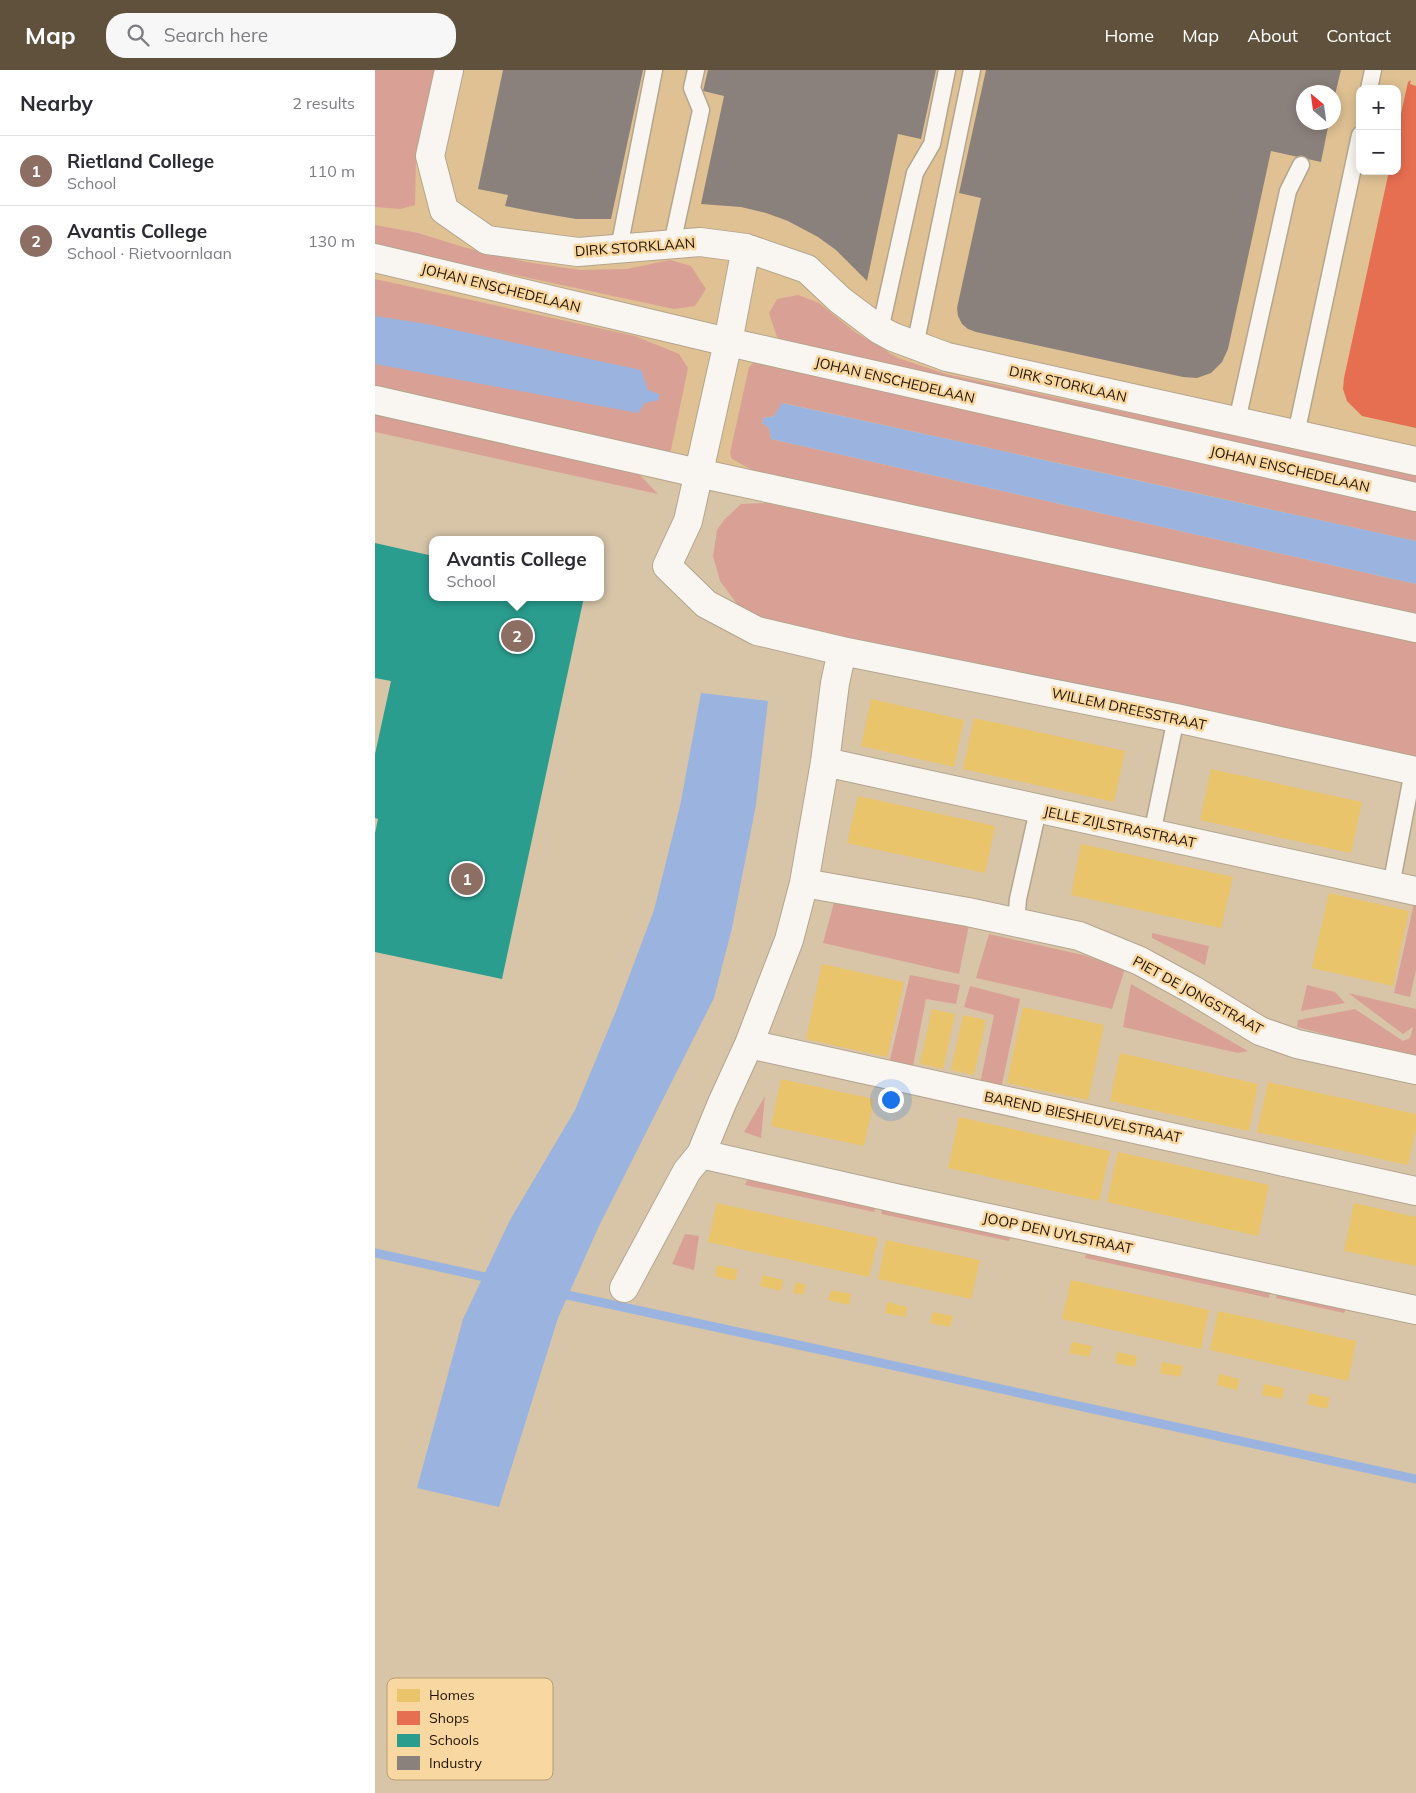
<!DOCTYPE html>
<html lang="en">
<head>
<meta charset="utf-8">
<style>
	:root { --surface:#fff; --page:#f7f7f7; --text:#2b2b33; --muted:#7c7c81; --line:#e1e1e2; --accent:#5f513b }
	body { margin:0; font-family:Mulish,sans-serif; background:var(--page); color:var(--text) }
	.controls { position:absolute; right:15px; top:15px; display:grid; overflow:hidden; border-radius:10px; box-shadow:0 2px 12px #0003 }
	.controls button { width:45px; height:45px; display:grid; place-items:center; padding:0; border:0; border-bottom:1px solid var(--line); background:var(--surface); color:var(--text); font:25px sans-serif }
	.compass { position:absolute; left:921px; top:15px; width:45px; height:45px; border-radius:50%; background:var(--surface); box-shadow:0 2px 12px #0003; rotate:331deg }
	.you { position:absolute; left:515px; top:1029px; width:18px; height:18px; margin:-12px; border:4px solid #fff; border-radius:50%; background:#1a73e8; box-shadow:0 0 0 8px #1a73e833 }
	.badge { display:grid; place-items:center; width:32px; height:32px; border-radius:50%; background:var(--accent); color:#fff; font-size:16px; font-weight:700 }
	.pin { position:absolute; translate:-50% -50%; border:2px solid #fff; box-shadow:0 1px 5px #0006 }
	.popup { position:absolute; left:54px; top:466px; width:175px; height:65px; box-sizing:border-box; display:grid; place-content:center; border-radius:10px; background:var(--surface); filter:drop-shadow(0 1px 4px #0005); font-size:16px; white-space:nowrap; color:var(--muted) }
	.popup b { font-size:19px; color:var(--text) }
	.popup::after { content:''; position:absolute; left:50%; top:100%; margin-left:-10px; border:10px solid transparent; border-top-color:var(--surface) }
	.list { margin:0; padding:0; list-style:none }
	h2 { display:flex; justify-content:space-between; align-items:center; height:65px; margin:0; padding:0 20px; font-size:21px }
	h2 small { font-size:16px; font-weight:400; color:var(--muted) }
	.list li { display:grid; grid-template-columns:32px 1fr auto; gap:15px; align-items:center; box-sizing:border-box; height:70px; padding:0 20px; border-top:1px solid var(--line) }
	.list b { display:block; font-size:19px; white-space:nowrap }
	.list p { margin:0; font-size:16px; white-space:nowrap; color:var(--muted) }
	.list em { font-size:16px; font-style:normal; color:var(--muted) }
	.icon { flex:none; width:28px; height:28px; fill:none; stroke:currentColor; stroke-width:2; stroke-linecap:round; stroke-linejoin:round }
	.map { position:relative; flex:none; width:1041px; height:1723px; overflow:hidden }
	header { display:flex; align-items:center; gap:30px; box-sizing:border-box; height:70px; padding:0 25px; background:var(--accent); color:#fff }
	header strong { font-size:24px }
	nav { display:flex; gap:28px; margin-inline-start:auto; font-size:18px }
	.search { width:350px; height:45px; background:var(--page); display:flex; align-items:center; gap:12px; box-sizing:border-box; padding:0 18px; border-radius:20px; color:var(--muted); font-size:19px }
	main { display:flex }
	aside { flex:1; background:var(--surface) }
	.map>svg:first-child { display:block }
</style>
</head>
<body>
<header>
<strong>Map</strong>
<div class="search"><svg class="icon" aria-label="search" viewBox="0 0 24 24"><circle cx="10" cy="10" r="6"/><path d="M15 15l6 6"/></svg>Search here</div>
<nav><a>Home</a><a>Map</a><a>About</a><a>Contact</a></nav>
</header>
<main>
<aside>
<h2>Nearby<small>2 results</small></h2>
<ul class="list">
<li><span class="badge" style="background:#8d6e63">1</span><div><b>Rietland College</b><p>School</p></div><em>110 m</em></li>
<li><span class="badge" style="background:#8d6e63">2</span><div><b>Avantis College</b><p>School · Rietvoornlaan</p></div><em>130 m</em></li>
</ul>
</aside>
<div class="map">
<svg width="1041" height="1723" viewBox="0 0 1041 1723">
	<rect width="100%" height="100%" fill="#d8c5a8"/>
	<path fill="#dfc193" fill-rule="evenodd" d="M0 0H1041V496L410 363 391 433 0 352ZM985 19H1022V101H985ZM928 22H958V52H928Z"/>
	<path fill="#d9a195" d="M0 0H59L41 86 40 135 26 139 0 137Z
		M0 155 43 163 88 177 151 192 205 200 252 199 295 190 316 196 331 219 320 236 299 239 0 175Z
		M0 209 260 266 304 284 313 298 296 380 284 386 0 322Z
		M423 225 444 233 480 262 523 288 571 304 1041 404V418L429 283 402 267 394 243 402 229Z
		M380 291 1041 436V471L408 333 399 346 388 348 387 353 394 358 396 369 1041 514V550L383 403 357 389 355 383 374 297Z
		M0 341 258 398 283 424 0 362Z
		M391 433 1041 570V691L393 550 365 538 345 511 338 486 342 460 349 450 366 434Z
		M460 829 594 855 584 904 448 873Z
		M1039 833 1041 834V900L1035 927 1019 923Z
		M777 863 834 876 830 895 777 868Z
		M614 864 708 885 750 899 737 939 601 908Z
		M535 905 585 915 581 934 551 929 537 1001 514 994Z
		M756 914 873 981 863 983 748 957Z
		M932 915 960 922 970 933 926 941Z
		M595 916 645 929 626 1019 605 1014 619 945 589 937Z
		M973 923 1041 939V988L922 957 923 950 980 939 1028 971 1035 968 1038 957 1028 964Z
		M390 1026 386 1068 369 1062Z
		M373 1108 501 1135 499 1142 370 1115Z
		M508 1137 636 1164 634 1171 506 1144Z
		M310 1164 324 1166 319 1200 297 1194Z
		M712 1180 895 1220 894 1228 710 1188Z
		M904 1222 973 1236 969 1243 901 1228Z"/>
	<path fill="#9ab4df" d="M0 246 52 254 266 300 273 320 284 324V330L270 333 263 343 0 294Z
		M407 333 1041 471V514L396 369 394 358 387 353 388 348 399 346Z
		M326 623 393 631 381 735 357 858 339 928 224 1156 183 1248 124 1437 42 1418 88 1249 135 1150 200 1040 241 941 279 840 305 736Z"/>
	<path fill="#e9c46a" d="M496 629 589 650 579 697 486 676Z
		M599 648 750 681 739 732 588 699Z
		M836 699 987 732 976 783 825 750Z
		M483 726 620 756 610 803 472 773Z
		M706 774 858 807 846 858 696 825Z
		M954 823 1034 841 1018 916 937 898Z
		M447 894 529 912 512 987 431 969Z
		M648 937 729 955 713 1030 632 1013Z
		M557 939 580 944 568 999 545 994Z
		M588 945 611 950 599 1005 576 1000Z
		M745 983 883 1014 874 1061 735 1031Z
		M406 1009 499 1029 489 1076 396 1056Z
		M893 1012 1041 1044V1059L1033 1095 882 1062Z
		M584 1047 735 1081 724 1131 573 1098Z
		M743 1082 894 1115 883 1166 732 1132Z
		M342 1133 503 1168 494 1207 333 1172Z
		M979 1133 1041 1147V1196L969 1181Z
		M511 1170 605 1190 596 1229 503 1209Z
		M342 1195 363 1200 360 1211 340 1206Z
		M388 1205 408 1210 406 1221 385 1216Z
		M696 1210 834 1240 826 1279 687 1249Z
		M421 1212 431 1215 428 1225 418 1223Z
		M456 1220 476 1224 474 1235 453 1230Z
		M512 1232 532 1237 530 1247 510 1243Z
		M843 1241 981 1271 973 1311 835 1280Z
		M558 1242 578 1246 575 1257 555 1253Z
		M697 1272 717 1276 714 1287 694 1283Z
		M742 1282 762 1286 760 1297 740 1293Z
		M787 1292 808 1296 805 1307 785 1303Z
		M844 1304 864 1309 862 1320 842 1315Z
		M889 1314 909 1318 907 1329 887 1325Z
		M935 1323 955 1328 952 1339 932 1334Z"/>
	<path fill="#e76f51" d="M1036 10 1035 14 1041 16V358L987 346 972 331 968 319 969 308 1014 101H1022V62L1033 12Z"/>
	<path fill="#2a9d8f" d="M0 473 58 486V527H209L127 909 0 882V763L3 749 0 748V684L16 611 0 608Z"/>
	<path fill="#8a817c" d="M128 0H268L236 149H201L160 142 130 136 133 125 103 119Z
		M333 0H561L546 69 523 64 492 211 461 180 443 167 413 151 391 143 366 137 326 134 349 26 328 21Z
		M611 0H966L959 29 958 22H928V52H954L946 92 896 81 853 279 847 292 836 303 822 308 808 307 601 262 593 259 587 254 583 246 582 238 606 128 584 123Z"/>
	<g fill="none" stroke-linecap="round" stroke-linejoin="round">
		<path stroke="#9ab4df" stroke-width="9" d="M0 1183 119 1209
			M183 1223 1041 1409"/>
		<g stroke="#b3a58e" stroke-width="19">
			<path id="lane" d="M994 19 998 0
				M297 174 326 40 317 18 321 0
				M244 178 279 0
				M505 260 540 103 557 74 572 0
				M540 276 597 0
				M862 351 913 121 926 95
				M921 364 985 65
				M777 764 801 648
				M1016 816 1038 701
				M641 852 643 829 661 749 666 739"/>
		</g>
		<g stroke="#b3a58e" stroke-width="30">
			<path id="street" d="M74 0 55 86 69 140 112 170 203 182 325 172 371 178 432 199 465 230 505 260 518 267 572 287 1041 391
				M467 581 801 648 1041 701
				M450 692 1041 821
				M429 813 593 842 704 866 765 891 818 920 885 961 922 974 1041 1000
				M374 974 1041 1121
				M326 1084 520 1128 1041 1240
				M249 1218 312 1101 326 1084 347 1033 374 974 414 870 429 813 450 692 460 613 467 581 382 561 331 534 292 496 313 451 353 272 371 178"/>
		</g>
		<g stroke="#b3a58e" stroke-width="30">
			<path id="secondary" d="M0 188 353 272 1041 427
				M0 330 323 403 1041 558"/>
		</g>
		<use href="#lane" stroke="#f9f6f2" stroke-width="16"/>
		<use href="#street" stroke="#f9f6f2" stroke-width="28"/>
		<use href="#secondary" stroke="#f9f6f2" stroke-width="28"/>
	</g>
	<g text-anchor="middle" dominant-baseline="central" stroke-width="5" stroke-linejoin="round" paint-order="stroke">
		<g font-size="14" fill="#1e1200" stroke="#f9d7a1">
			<text transform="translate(260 177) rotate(-4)">DIRK STORKLAAN</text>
			<text transform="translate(126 218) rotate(14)">JOHAN ENSCHEDELAAN</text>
			<text transform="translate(520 310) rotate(13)">JOHAN ENSCHEDELAAN</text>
			<text transform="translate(693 314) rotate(13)">DIRK STORKLAAN</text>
			<text transform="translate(915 399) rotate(13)">JOHAN ENSCHEDELAAN</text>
			<text transform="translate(754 639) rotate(12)">WILLEM DREESSTRAAT</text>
			<text transform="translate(745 757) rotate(12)">JELLE ZIJLSTRASTRAAT</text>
			<text transform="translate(823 925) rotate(29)">PIET DE JONGSTRAAT</text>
			<text transform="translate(708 1047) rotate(12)">BAREND BIESHEUVELSTRAAT</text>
			<text transform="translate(683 1163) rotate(12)">JOOP DEN UYLSTRAAT</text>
		</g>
	</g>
	<rect x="12" y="1608" width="166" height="102" rx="8" fill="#f9d7a1" stroke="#b79c71" stroke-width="1"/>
	<rect x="22" y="1619" width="23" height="13" fill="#e9c46a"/>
	<rect x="22" y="1641" width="23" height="14" fill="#e76f51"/>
	<rect x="22" y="1664" width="23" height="13" fill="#2a9d8f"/>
	<rect x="22" y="1686" width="23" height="14" fill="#8a817c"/>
	<g font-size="14" fill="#1e1200">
		<text x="54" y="1630">Homes</text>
		<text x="54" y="1653">Shops</text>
		<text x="54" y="1675">Schools</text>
		<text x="54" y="1698">Industry</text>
	</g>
</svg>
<div class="controls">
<button>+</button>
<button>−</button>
</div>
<svg class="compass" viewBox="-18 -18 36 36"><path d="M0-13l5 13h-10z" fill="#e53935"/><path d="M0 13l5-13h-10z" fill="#7c7c81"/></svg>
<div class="you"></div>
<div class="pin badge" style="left:92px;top:809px;background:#8d6e63">1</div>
<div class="pin badge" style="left:142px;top:566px;background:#8d6e63">2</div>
<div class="popup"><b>Avantis College</b>School</div>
</div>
</main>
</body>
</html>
